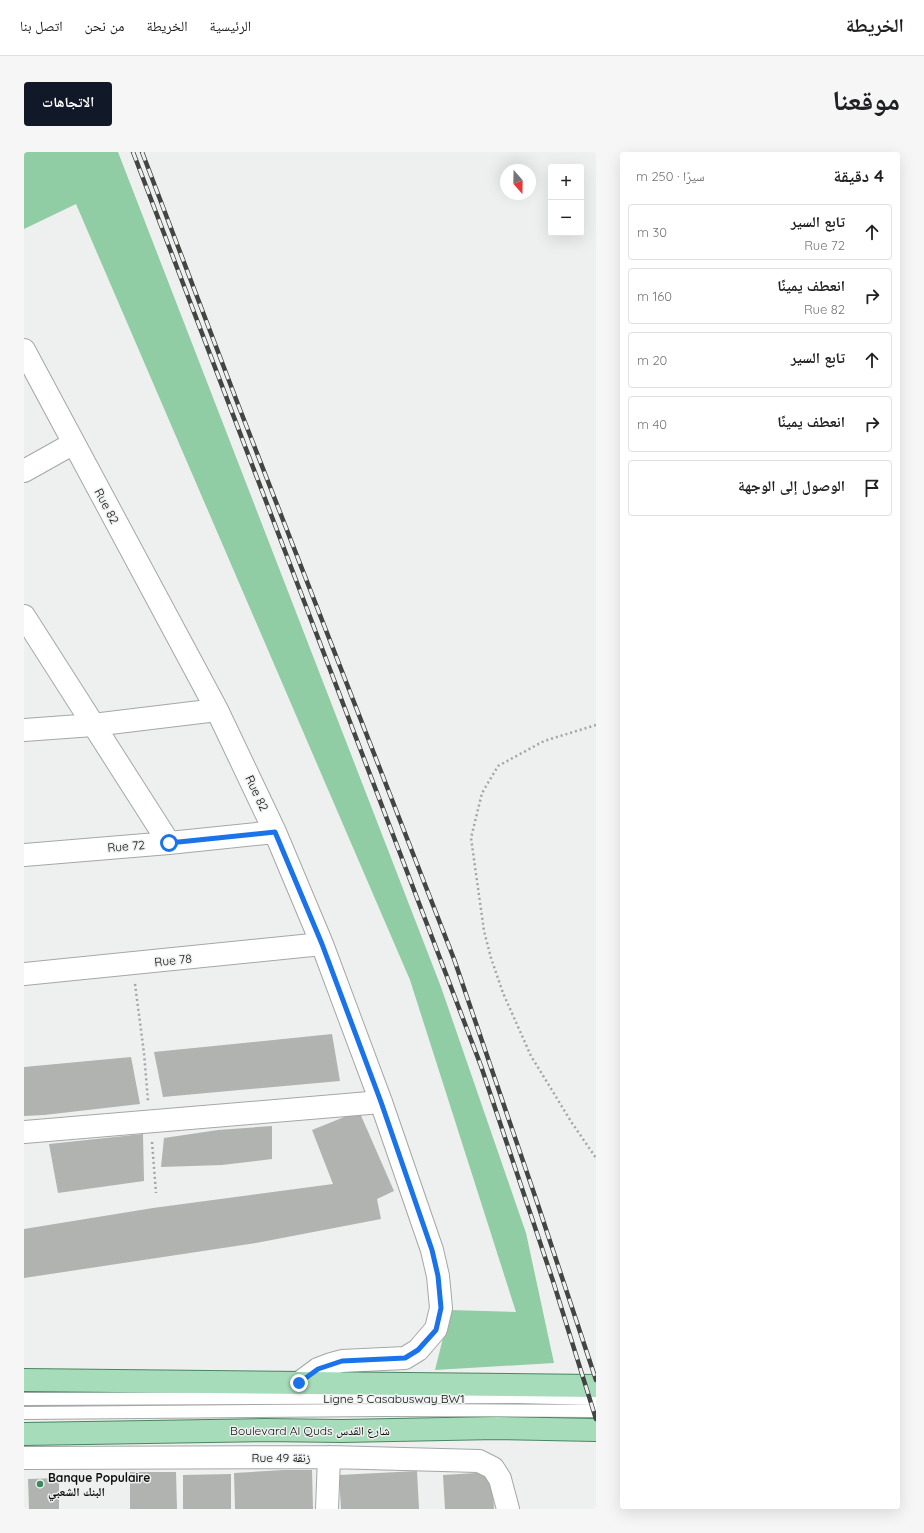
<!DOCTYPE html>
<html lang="ar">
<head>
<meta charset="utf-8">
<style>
	:root { --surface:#fff; --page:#f6f6f6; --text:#202124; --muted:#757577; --line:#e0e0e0; --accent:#111827 }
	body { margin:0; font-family:Quicksand,"Noto Naskh Arabic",sans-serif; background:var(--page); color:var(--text); direction:rtl }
	.controls { position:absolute; right:12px; top:12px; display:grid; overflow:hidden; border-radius:4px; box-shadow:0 4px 16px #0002 }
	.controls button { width:36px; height:36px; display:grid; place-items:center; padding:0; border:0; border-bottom:1px solid var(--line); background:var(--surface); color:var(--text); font:20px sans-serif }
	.compass { position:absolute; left:476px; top:12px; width:36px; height:36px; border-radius:50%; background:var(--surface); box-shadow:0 4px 16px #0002; rotate:160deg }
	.stop { position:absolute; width:12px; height:12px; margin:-9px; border:3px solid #1a73e8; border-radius:50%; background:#fff }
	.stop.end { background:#1a73e8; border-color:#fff; box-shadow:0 1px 4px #0008 }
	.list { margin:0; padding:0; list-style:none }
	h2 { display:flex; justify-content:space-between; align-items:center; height:52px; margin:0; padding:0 16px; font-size:17px }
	h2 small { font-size:13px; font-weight:400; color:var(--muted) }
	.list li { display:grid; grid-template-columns:26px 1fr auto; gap:12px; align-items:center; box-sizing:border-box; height:56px; margin:0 8px 8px; padding:0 8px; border:1px solid var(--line); border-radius:4px }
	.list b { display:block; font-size:15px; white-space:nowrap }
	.list p { margin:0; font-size:13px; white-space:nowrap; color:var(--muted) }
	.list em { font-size:13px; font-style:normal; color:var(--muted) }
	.icon { flex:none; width:22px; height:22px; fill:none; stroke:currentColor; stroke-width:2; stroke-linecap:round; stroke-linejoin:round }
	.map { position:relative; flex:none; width:572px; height:1357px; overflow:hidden; direction:ltr; border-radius:4px }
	header { display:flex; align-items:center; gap:24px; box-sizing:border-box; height:56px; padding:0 20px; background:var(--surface); border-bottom:1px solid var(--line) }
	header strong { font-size:19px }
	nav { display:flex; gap:22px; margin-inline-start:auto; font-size:14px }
	.intro { display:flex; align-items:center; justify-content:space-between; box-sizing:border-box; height:96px; padding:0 24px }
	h1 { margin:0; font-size:28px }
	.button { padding:10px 18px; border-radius:4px; background:var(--accent); color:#fff; font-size:14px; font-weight:700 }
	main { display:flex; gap:24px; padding:0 24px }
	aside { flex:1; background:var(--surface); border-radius:4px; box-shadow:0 4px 16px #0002 }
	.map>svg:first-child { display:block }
</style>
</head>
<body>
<header>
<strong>الخريطة</strong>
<nav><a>الرئيسية</a><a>الخريطة</a><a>من نحن</a><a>اتصل بنا</a></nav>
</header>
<div class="intro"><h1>موقعنا</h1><a class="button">الاتجاهات</a></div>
<main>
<aside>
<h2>4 دقيقة<small>سيرًا · 250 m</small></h2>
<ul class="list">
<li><svg class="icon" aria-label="ahead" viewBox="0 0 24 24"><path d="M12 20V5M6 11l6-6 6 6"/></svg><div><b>تابع السير</b><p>Rue 72</p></div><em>30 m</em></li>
<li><svg class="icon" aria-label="right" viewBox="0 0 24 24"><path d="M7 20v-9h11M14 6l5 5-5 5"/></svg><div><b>انعطف يمينًا</b><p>Rue 82</p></div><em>160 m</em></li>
<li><svg class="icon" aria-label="ahead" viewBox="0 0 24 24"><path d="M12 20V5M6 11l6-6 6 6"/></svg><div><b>تابع السير</b></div><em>20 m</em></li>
<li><svg class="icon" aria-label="right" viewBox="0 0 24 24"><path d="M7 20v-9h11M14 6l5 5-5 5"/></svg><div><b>انعطف يمينًا</b></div><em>40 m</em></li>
<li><svg class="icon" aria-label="arrive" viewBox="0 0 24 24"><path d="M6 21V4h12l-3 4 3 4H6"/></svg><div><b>الوصول إلى الوجهة</b></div></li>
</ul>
</aside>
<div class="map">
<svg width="572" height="1357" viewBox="0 0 572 1357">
	<rect width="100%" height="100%" fill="#edf0ee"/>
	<path fill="#90cca4" d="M0 0H94L417 835 502 1081 530 1211 411 1218 426 1158 492 1160 386 828 52 52 0 77Z"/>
	<path fill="#b0b3b0" d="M308 882 316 929 139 945 130 900Z
		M107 905 116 952 20 963 0 964V915Z
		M335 959 370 1039 353 1047 357 1067 232 1091 0 1126V1077L129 1056 309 1032 288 978Z
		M248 974V1007L198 1013 137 1015 140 986 194 978Z
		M119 982 120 1029 34 1041 25 992Z
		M259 1318H288L289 1357H211L210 1321Z
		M393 1319 395 1357H317L315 1323Z
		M106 1320H152L153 1357H106Z
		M468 1320 470 1357H421L419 1323Z
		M207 1322V1357H159V1323Z
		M35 1326V1357H5L4 1327Z"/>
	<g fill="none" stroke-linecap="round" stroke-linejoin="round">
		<g stroke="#a4a7a5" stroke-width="14">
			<path id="lane" d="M0 1247 494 1245 572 1247
				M0 1261 358 1258 572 1259"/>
		</g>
		<g stroke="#a4a7a5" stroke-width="24">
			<path id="street" d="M0 198 193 558 251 680 298 792 357 950 408 1098 414 1124 417 1156 412 1177 394 1198 381 1206 318 1209 307 1212 294 1217 275 1231
				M0 319 50 291
				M0 464 145 691
				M0 578 69 573 193 558
				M0 703 145 691 251 680
				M0 822 298 792
				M0 980 357 950
				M0 1306 305 1305 455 1309 469 1316 476 1327 484 1357
				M303 1357 305 1305"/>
		</g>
		<g stroke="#4b8461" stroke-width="24">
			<path id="primary" d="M0 1228 572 1234
				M0 1282 240 1278 318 1279 473 1276 572 1278"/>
		</g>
		<path stroke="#a3a5a4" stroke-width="2.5" stroke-dasharray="2 3" stroke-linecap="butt" d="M572 573 520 589 474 614 458 641 447 686 460 779 467 806 479 841 507 904 548 971 572 1006
			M111 832 120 901 124 949
			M128 990 132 1041"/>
		<use href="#lane" stroke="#fff" stroke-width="12"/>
		<use href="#street" stroke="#fff" stroke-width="22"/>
		<use href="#primary" stroke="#a7dcbb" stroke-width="22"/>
		<g stroke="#434543" stroke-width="4.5">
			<path id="rail" d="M109 0 457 914 529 1129 572 1267
				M118 0 215 255 430 807 513 1050 572 1228"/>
		</g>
		<use href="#rail" stroke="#edf0ee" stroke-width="3" stroke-dasharray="9" stroke-linecap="butt"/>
	</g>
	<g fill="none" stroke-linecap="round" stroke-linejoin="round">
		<path stroke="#1a73e8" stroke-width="5" d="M145 691 251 680 298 792 357 950 408 1098 414 1124 417 1156 412 1178 394 1198 381 1206 318 1209 294 1217 275 1231"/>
	</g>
	<circle fill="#39895a" stroke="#edf0ee" stroke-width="1.5" cx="16" cy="1332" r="4"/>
	<g text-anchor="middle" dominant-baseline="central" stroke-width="3" stroke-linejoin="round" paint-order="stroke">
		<g font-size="12" fill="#0d0e0d" stroke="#edf0ee">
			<text transform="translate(83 354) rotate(62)">Rue 82</text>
			<text transform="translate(233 641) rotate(65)">Rue 82</text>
			<text transform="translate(102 694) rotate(-5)">Rue 72</text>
			<text transform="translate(149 808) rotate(-6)">Rue 78</text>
			<text x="370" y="1246">Ligne 5 Casabusway BW1</text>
			<text x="286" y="1278">Boulevard Al Quds شارع القدس</text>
			<text x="257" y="1305">Rue 49 زنقة</text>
		</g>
		<g font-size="12" font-weight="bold" fill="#0d0e0d" stroke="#edf0ee" text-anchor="start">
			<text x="24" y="1325">Banque Populaire<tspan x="24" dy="14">البنك الشعبي</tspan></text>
		</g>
	</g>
</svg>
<div class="controls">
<button>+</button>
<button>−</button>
</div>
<svg class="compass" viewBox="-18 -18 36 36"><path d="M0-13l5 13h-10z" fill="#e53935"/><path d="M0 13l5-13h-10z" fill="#757577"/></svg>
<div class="stop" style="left:145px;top:691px"></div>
<div class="stop end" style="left:275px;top:1231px"></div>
</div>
</main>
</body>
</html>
